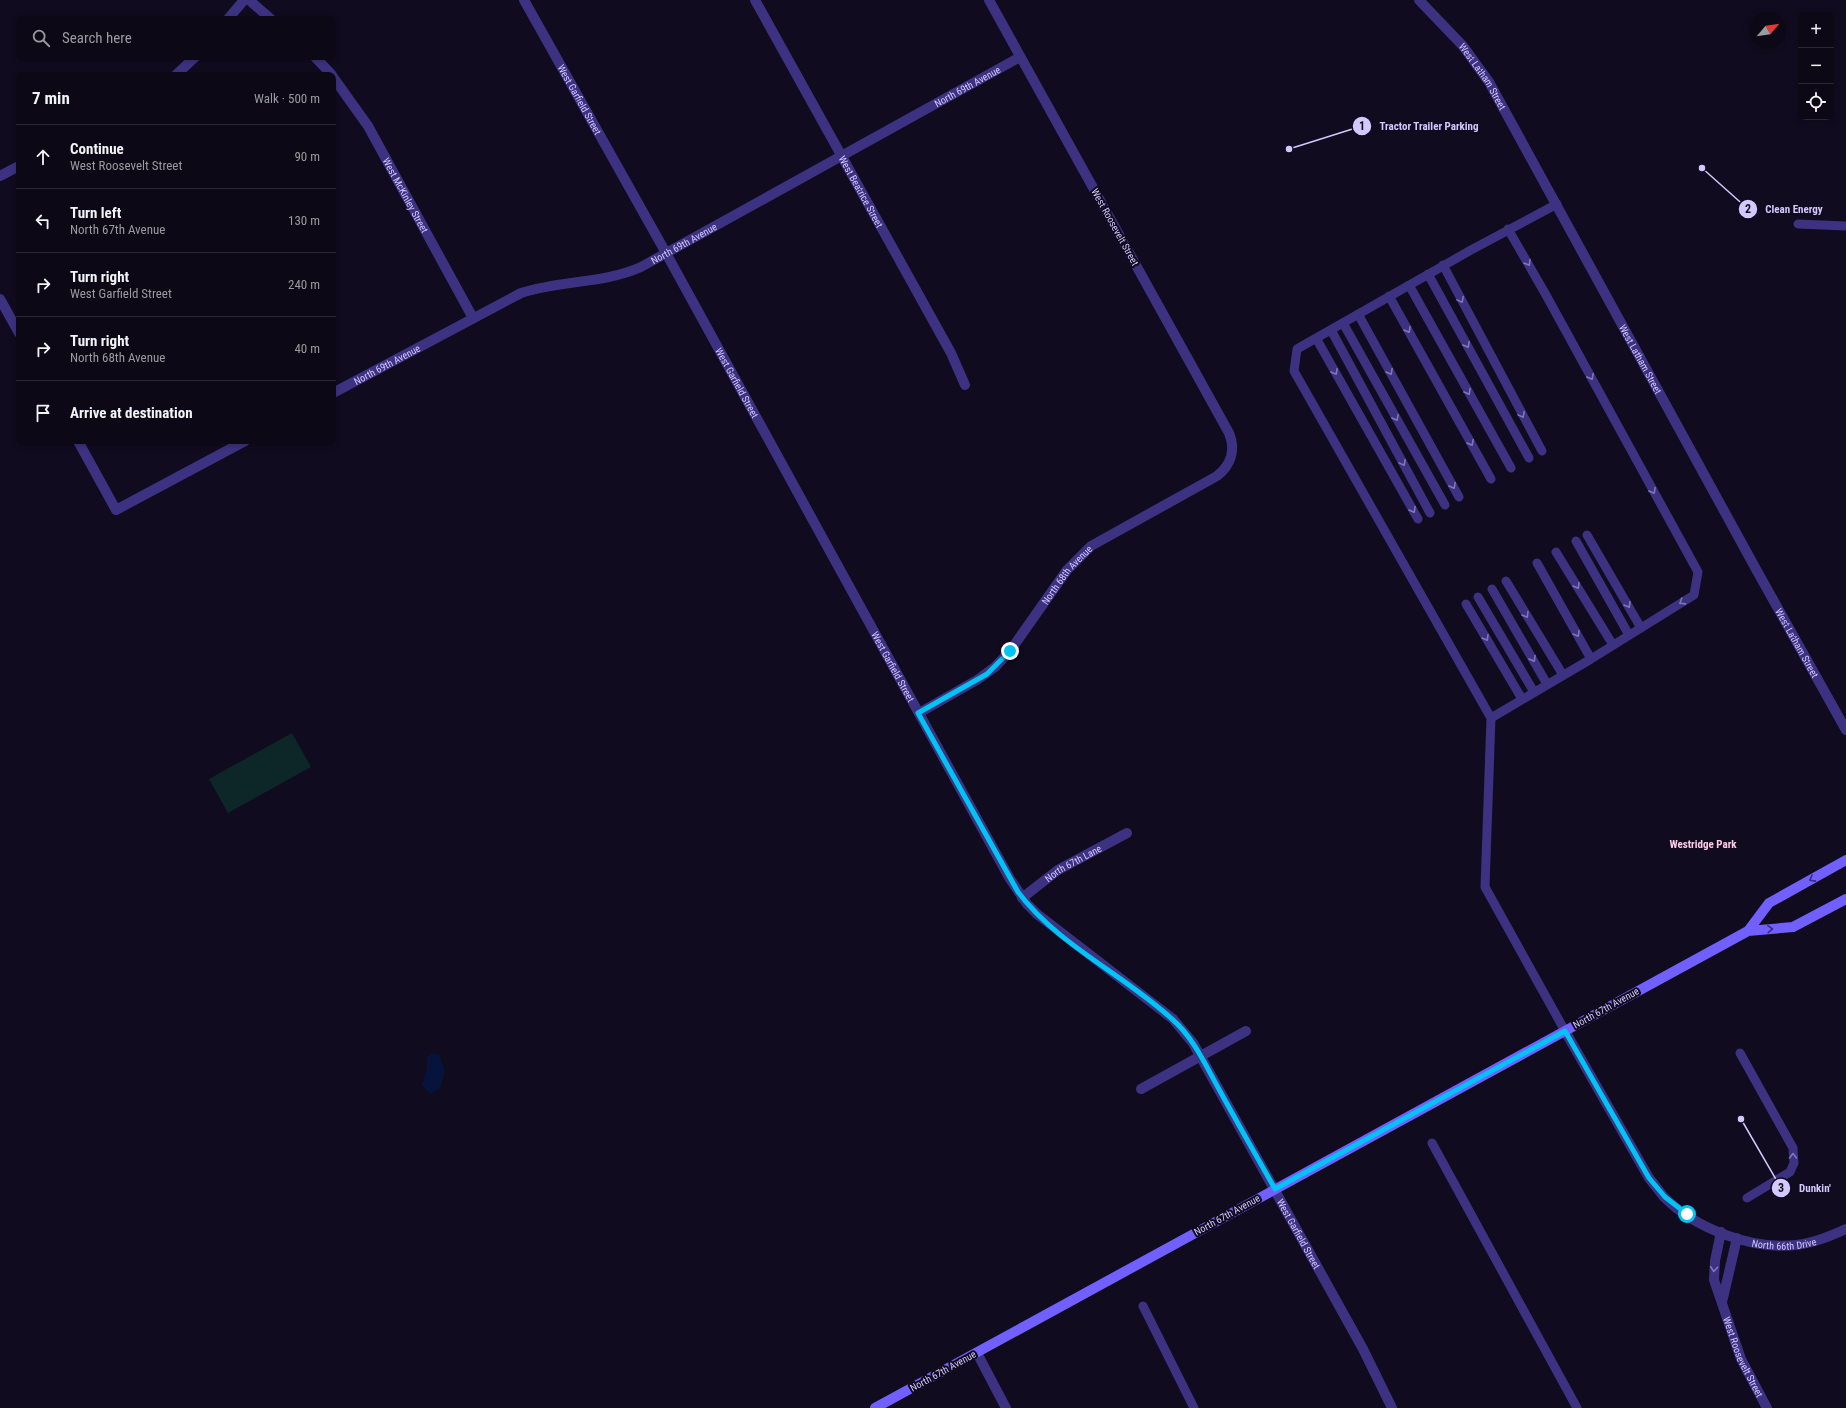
<!DOCTYPE html>
<html lang="en">
<head>
<meta charset="utf-8">
<style>
	:root { --surface:#0c0816; --page:#1a1623; --text:#f1f3f6; --muted:#9a9aa1; --line:#2c2935 }
	body { margin:0; font-family:"Roboto Condensed",sans-serif; background:var(--page); color:var(--text) }
	.controls { position:absolute; right:12px; top:12px; display:grid; overflow:hidden; border-radius:8px; box-shadow:0 2px 6px #0003 }
	.controls button { width:36px; height:36px; display:grid; place-items:center; padding:0; border:0; border-bottom:1px solid var(--line); background:var(--surface); color:var(--text); font:20px sans-serif }
	.compass { position:absolute; left:1750px; top:12px; width:36px; height:36px; border-radius:50%; background:var(--surface); box-shadow:0 2px 6px #0003; rotate:61deg }
	.stop { position:absolute; width:12px; height:12px; margin:-9px; border:3px solid #00c4f3; border-radius:50%; background:#fff }
	.stop.end { background:#00c4f3; border-color:#fff; box-shadow:0 1px 4px #0008 }
	.list { margin:0; padding:0; list-style:none }
	h2 { display:flex; justify-content:space-between; align-items:center; height:52px; margin:0; padding:0 16px; font-size:17px }
	h2 small { font-size:13px; font-weight:400; color:var(--muted) }
	.list li { display:grid; grid-template-columns:26px 1fr auto; gap:12px; align-items:center; box-sizing:border-box; height:64px; padding:0 16px; border-top:1px solid var(--line) }
	.list b { display:block; font-size:15px; white-space:nowrap }
	.list p { margin:0; font-size:13px; white-space:nowrap; color:var(--muted) }
	.list em { font-size:13px; font-style:normal; color:var(--muted) }
	.icon { flex:none; width:22px; height:22px; fill:none; stroke:currentColor; stroke-width:2; stroke-linecap:round; stroke-linejoin:round }
	.map { position:relative; flex:none; width:1846px; height:1408px; overflow:hidden }
	.search { position:absolute; background:var(--surface); box-shadow:0 2px 6px #0003; left:16px; top:16px; width:320px; height:44px; display:flex; align-items:center; gap:10px; box-sizing:border-box; padding:0 14px; border-radius:8px; color:var(--muted); font-size:15px }
	.panel { position:absolute; background:var(--surface); box-shadow:0 2px 6px #0003; left:16px; top:72px; width:320px; height:372px; border-radius:8px }
	.map>svg:first-child { display:block }
</style>
</head>
<body>
<div class="map">
<svg width="1846" height="1408" viewBox="0 0 1846 1408">
	<rect width="100%" height="100%" fill="#100b1e"/>
	<path fill="#0d2729" d="M292 733 311 767 228 813 209 779Z"/>
	<path fill="#06143c" d="M432 1053 439 1055 445 1071 440 1088 432 1093 428 1092 422 1085 427 1070V1058Z"/>
	<g fill="none" stroke-linecap="round" stroke-linejoin="round">
		<path stroke="#3d3281" stroke-width="9" d="M1557 204 1471 250 1297 349 1294 371 1491 718 1485 887 1565 1031
			M1798 224 1846 226
			M1443 265 1542 451
			M1428 274 1529 458
			M1409 285 1511 468
			M1389 296 1491 479
			M1358 314 1459 497
			M1343 323 1445 505
			M1331 330 1430 513
			M1316 338 1418 519
			M1587 535 1641 628
			M1576 541 1629 635
			M1556 552 1613 645
			M1537 563 1591 659
			M1506 581 1563 675
			M1492 589 1547 684
			M1478 597 1534 692
			M1466 604 1522 699
			M1491 718 1591 659 1694 595 1698 572 1546 295 1508 229
			M1740 1053 1793 1148 1794 1163 1790 1172 1747 1198
			M1432 1143 1577 1408
			M1143 1306 1194 1408"/>
		<g stroke="#3d3281" stroke-width="10">
			<path d="M249 0 271 19"/>
			<path id="s1" d="M524 0 666 253 1010 879 1027 904 1037 914 1173 1019 1193 1043 1363 1349 1392 1408"/>
			<path id="s2" d="M755 0 951 353 965 385"/>
			<path id="s3" d="M1419 0 1463 46 1489 82 1757 571 1846 730"/>
			<path d="M228 19 244 0"/>
			<path d="M315 57 332 75"/>
			<path d="M176 75 195 57"/>
			<path id="s4" d="M333 77 368 126 473 318"/>
			<path d="M0 176 19 166"/>
			<path d="M0 299 19 333"/>
			<path id="s5" d="M333 393 521 293C560 280 603 284 641 267L1020 57"/>
			<path d="M78 441 116 510 245 441"/>
			<path id="s6" d="M919 713 977 680 995 667 1010 651 1067 570 1091 546 1217 476C1231 465 1236 450 1229 433L989 0"/>
			<path id="s7" d="M1022 898 1058 870 1127 833"/>
			<path id="s8" d="M1565 1031 1649 1178C1654 1184 1659 1191 1664 1197 1696 1229 1752 1250 1796 1245 1814 1243 1830 1236 1846 1229"/>
			<path d="M1141 1089 1246 1031"/>
			<path id="s9" d="M1721 1232 1715 1261 1714 1280 1741 1359 1767 1408"/>
			<path d="M1722 1302 1737 1238"/>
			<path d="M977 1353 1006 1408"/>
		</g>
		<path stroke="#725fff" stroke-width="10" d="M1748 931 1793 927 1846 899
			M875 1408 1748 931 1769 903 1846 860"/>
	</g>
	<defs><path id="oneway-chevron" d="M-2-3.5L2.5 0L-2 3.5" fill="none" stroke-width="1.6" stroke-linecap="round" stroke-linejoin="round"/></defs>
	<g stroke="#8076ba">
		<use href="#oneway-chevron" transform="translate(1528 263) rotate(60)"/>
		<use href="#oneway-chevron" transform="translate(1461 300) rotate(62)"/>
		<use href="#oneway-chevron" transform="translate(1408 330) rotate(61)"/>
		<use href="#oneway-chevron" transform="translate(1467 345) rotate(61)"/>
		<use href="#oneway-chevron" transform="translate(1335 372) rotate(61)"/>
		<use href="#oneway-chevron" transform="translate(1390 372) rotate(61)"/>
		<use href="#oneway-chevron" transform="translate(1591 377) rotate(61)"/>
		<use href="#oneway-chevron" transform="translate(1468 392) rotate(61)"/>
		<use href="#oneway-chevron" transform="translate(1522 415) rotate(62)"/>
		<use href="#oneway-chevron" transform="translate(1396 418) rotate(61)"/>
		<use href="#oneway-chevron" transform="translate(1471 443) rotate(61)"/>
		<use href="#oneway-chevron" transform="translate(1403 463) rotate(62)"/>
		<use href="#oneway-chevron" transform="translate(1453 486) rotate(61)"/>
		<use href="#oneway-chevron" transform="translate(1653 491) rotate(61)"/>
		<use href="#oneway-chevron" transform="translate(1413 510) rotate(61)"/>
		<use href="#oneway-chevron" transform="translate(1577 586) rotate(59)"/>
		<use href="#oneway-chevron" transform="translate(1682 602) rotate(148)"/>
		<use href="#oneway-chevron" transform="translate(1628 605) rotate(59)"/>
		<use href="#oneway-chevron" transform="translate(1526 615) rotate(59)"/>
		<use href="#oneway-chevron" transform="translate(1577 634) rotate(60)"/>
		<use href="#oneway-chevron" transform="translate(1486 638) rotate(60)"/>
		<use href="#oneway-chevron" transform="translate(1533 659) rotate(60)"/>
		<use href="#oneway-chevron" transform="translate(1793 1156) rotate(-90)"/>
		<use href="#oneway-chevron" transform="translate(1714 1269) rotate(94)"/>
	</g>
	<g stroke="#372d78">
		<use href="#oneway-chevron" transform="translate(1812 879) rotate(151)"/>
		<use href="#oneway-chevron" transform="translate(1770 929) rotate(-4)"/>
	</g>
	<g fill="none" stroke-linecap="round" stroke-linejoin="round">
		<path stroke="#00c4f3" stroke-width="5" d="M1010 651 987 674 918 713 1018 892C1058 945 1123 974 1172 1019 1194 1038 1206 1066 1220 1091 1238 1124 1257 1157 1275 1189L1565 1031 1649 1178 1665 1197 1687 1214"/>
	</g>
	<g text-anchor="middle" dominant-baseline="central" stroke-width="4" stroke-linejoin="round" paint-order="stroke">
		<g font-size="10" fill="#d3c8ff" stroke="#100b1e">
			<text stroke="none"><textPath href="#s3" startOffset="100">West Latham Street</textPath></text>
			<text stroke="none"><textPath href="#s5" startOffset="709">North 69th Avenue</textPath></text>
			<text stroke="none"><textPath href="#s1" startOffset="114">West Garfield Street</textPath></text>
			<text stroke="none"><textPath href="#s2" startOffset="219">West Beatrice Street</textPath></text>
			<text stroke="none"><textPath href="#s4" startOffset="139">West McKinley Street</textPath></text>
			<text transform="translate(1115 227) rotate(61)">West Roosevelt Street</text>
			<text stroke="none"><textPath href="#s5" startOffset="385">North 69th Avenue</textPath></text>
			<text stroke="none"><textPath href="#s3" startOffset="424">West Latham Street</textPath></text>
			<text stroke="none"><textPath href="#s5" startOffset="61">North 69th Avenue</textPath></text>
			<text stroke="none"><textPath href="#s1" startOffset="438">West Garfield Street</textPath></text>
			<text stroke="none"><textPath href="#s6" startOffset="206">North 68th Avenue</textPath></text>
			<text stroke="none"><textPath href="#s3" startOffset="748">West Latham Street</textPath></text>
			<text stroke="none"><textPath href="#s1" startOffset="762">West Garfield Street</textPath></text>
			<text stroke="none"><textPath href="#s7" startOffset="62">North 67th Lane</textPath></text>
			<text transform="translate(1606 1008) rotate(-29)">North 67th Avenue</text>
			<text transform="translate(1227 1215) rotate(-29)">North 67th Avenue</text>
			<text stroke="none"><textPath href="#s1" startOffset="1470">West Garfield Street</textPath></text>
			<text stroke="none"><textPath href="#s8" startOffset="326">North 66th Drive</textPath></text>
			<text stroke="none"><textPath href="#s9" startOffset="131">West Roosevelt Street</textPath></text>
			<text transform="translate(943 1371) rotate(-29)">North 67th Avenue</text>
		</g>
		<g font-size="11" font-weight="bold" fill="#ffcae7" stroke="#100b1e">
			<text x="1703" y="844">Westridge Park</text>
		</g>
	</g>
	<path fill="none" stroke="#d3c8ff" stroke-width="1.5" d="M1289 149L1362 126M1702 168L1748 209M1741 1119L1781 1188"/>
	<g fill="#d3c8ff" stroke="#100b1e" stroke-width="1.5">
		<circle cx="1289" cy="149" r="4"/>
		<circle cx="1702" cy="168" r="4"/>
		<circle cx="1741" cy="1119" r="4"/>
		<circle cx="1362" cy="126" r="10"/>
		<circle cx="1748" cy="209" r="10"/>
		<circle cx="1781" cy="1188" r="10"/>
	</g>
	<g font-size="12" text-anchor="middle" font-weight="bold" fill="#111">
		<text x="1362" y="130">1</text>
		<text x="1748" y="213">2</text>
		<text x="1781" y="1192">3</text>
	</g>
	<g font-size="11" text-anchor="middle" font-weight="bold" fill="#d3c8ff" stroke="#100b1e" stroke-width="4" stroke-linejoin="round" paint-order="stroke">
		<text x="1429" y="130">Tractor Trailer Parking</text>
		<text x="1794" y="213">Clean Energy</text>
		<text x="1815" y="1192">Dunkin'</text>
	</g>
</svg>
<div class="controls">
<button>+</button>
<button>−</button>
<button><svg class="icon" aria-label="locate" viewBox="0 0 24 24"><circle cx="12" cy="12" r="6"/><path d="M12 2v4M12 18v4M2 12h4M18 12h4"/></svg></button>
</div>
<svg class="compass" viewBox="-18 -18 36 36"><path d="M0-13l5 13h-10z" fill="#e53935"/><path d="M0 13l5-13h-10z" fill="#9a9aa1"/></svg>
<div class="stop" style="left:1687px;top:1214px"></div>
<div class="stop end" style="left:1010px;top:651px"></div>
<div class="search"><svg class="icon" aria-label="search" viewBox="0 0 24 24"><circle cx="10" cy="10" r="6"/><path d="M15 15l6 6"/></svg>Search here</div>
<section class="panel">
<h2>7 min<small>Walk · 500 m</small></h2>
<ul class="list">
<li><svg class="icon" aria-label="ahead" viewBox="0 0 24 24"><path d="M12 20V5M6 11l6-6 6 6"/></svg><div><b>Continue</b><p>West Roosevelt Street</p></div><em>90 m</em></li>
<li><svg class="icon" aria-label="left" viewBox="0 0 24 24"><path d="M17 20v-9H6M10 6l-5 5 5 5"/></svg><div><b>Turn left</b><p>North 67th Avenue</p></div><em>130 m</em></li>
<li><svg class="icon" aria-label="right" viewBox="0 0 24 24"><path d="M7 20v-9h11M14 6l5 5-5 5"/></svg><div><b>Turn right</b><p>West Garfield Street</p></div><em>240 m</em></li>
<li><svg class="icon" aria-label="right" viewBox="0 0 24 24"><path d="M7 20v-9h11M14 6l5 5-5 5"/></svg><div><b>Turn right</b><p>North 68th Avenue</p></div><em>40 m</em></li>
<li><svg class="icon" aria-label="arrive" viewBox="0 0 24 24"><path d="M6 21V4h12l-3 4 3 4H6"/></svg><div><b>Arrive at destination</b></div></li>
</ul>
</section>
</div>
</body>
</html>
